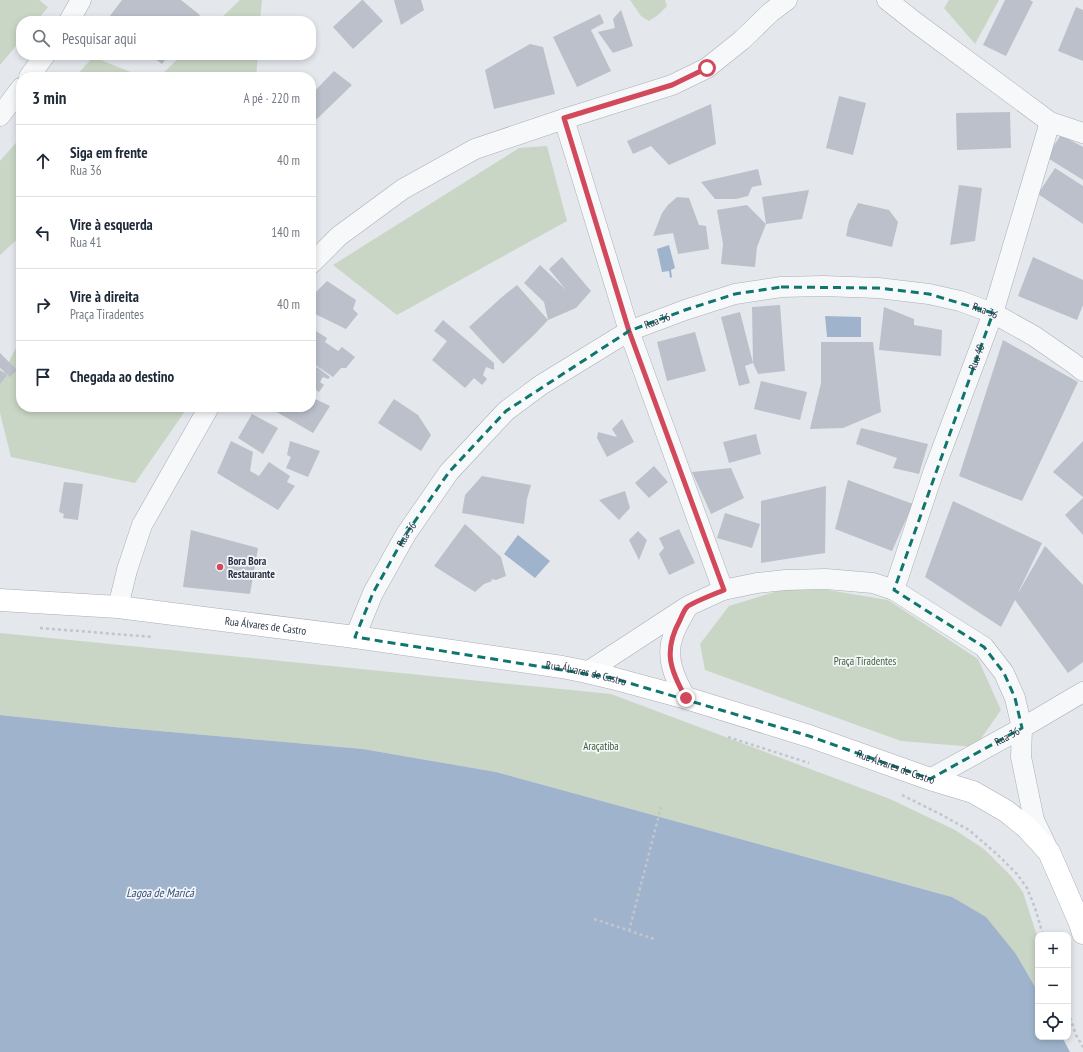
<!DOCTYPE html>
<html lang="pt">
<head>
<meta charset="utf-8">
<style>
	:root { --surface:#fff; --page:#f2f2f3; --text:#1f2937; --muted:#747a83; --line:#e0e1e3 }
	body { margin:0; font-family:"PT Sans Narrow",sans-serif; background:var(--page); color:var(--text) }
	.controls { position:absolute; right:12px; bottom:12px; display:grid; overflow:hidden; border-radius:8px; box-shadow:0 2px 6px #0003 }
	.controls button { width:36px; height:36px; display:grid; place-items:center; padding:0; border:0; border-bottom:1px solid var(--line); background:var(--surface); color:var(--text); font:20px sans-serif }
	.stop { position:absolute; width:12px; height:12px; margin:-9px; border:3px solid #d1495b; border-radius:50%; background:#fff }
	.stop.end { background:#d1495b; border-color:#fff; box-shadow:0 1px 4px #0008 }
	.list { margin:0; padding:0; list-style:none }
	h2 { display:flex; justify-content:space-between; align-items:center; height:52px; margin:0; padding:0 16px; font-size:17px }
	h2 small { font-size:13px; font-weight:400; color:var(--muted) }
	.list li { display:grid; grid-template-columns:26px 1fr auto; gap:12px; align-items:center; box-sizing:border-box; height:72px; padding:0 16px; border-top:1px solid var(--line) }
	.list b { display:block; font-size:15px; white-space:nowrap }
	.list p { margin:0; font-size:13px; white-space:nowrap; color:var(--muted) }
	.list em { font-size:13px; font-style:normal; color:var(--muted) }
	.icon { flex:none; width:22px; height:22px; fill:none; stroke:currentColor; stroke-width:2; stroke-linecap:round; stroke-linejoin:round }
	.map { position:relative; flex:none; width:1083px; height:1052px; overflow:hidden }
	.search { position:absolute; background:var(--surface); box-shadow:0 2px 6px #0003; left:16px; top:16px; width:300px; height:44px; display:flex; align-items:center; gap:10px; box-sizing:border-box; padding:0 14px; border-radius:16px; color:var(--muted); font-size:15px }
	.panel { position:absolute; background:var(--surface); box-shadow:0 2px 6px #0003; left:16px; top:72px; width:300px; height:340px; border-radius:16px }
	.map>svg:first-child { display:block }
</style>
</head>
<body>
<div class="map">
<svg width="1083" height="1052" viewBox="0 0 1083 1052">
	<rect width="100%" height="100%" fill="#e4e7ec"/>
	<path fill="#c9d6c5" d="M0 0H39L48 7 37 21H21V40L0 65Z
		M240 0H262L260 21H218Z
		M630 0H665L667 6 658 15 649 21 641 16Z
		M949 0H999L975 44 944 8Z
		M182 55H258L256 77H159Z
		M93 57 143 77H75Z
		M21 137V236L0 255V161Z
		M547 146 567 221 397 315 333 265 519 148Z
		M21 338V407H188L135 483 11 457 0 413V379Z
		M797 585 888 600 978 659 1001 710 975 747 901 741 705 670 700 644 729 606Z
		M0 633 611 694 890 799 955 830 984 849 1011 876 1023 892 1038 939V992L1016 954 952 897 496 772 363 749 114 727 0 715Z"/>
	<path fill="#9fb4cc" d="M669 245 675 268 671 270 672 277 670 278 669 271 662 272 657 249Z
		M825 316 861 317V337H827Z
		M518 535 550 561 535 578 504 554Z
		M0 715 114 727 363 749 496 772 952 897 986 917 1016 954 1038 992V1037H1062L1070 1052H0Z"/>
	<path fill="#bbc0ca" d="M122 0H181L200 15 195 21H106Z
		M362 0H363L383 21 353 49 333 27Z
		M394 0H421L424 10 401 25Z
		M1005 0H1030L1033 2 1006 56 983 45Z
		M1076 7 1083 10V61L1058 51Z
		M621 10 633 46 613 53 598 32 615 28 613 19Z
		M600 14 604 23 591 30 611 71 577 87 553 37Z
		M530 44 543 47 555 94 494 109 485 70Z
		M150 55H169L162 64Z
		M334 71 352 85 317 119 311 115V95Z
		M839 96 866 103 853 155 826 148Z
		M711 104 716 144 669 165 651 146 633 154 627 141Z
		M1010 112 1011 148 957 150 956 113Z
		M1061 135 1083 147V180L1046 157Z
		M1055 168 1083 186V224L1038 194Z
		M758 169 762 185 752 187 748 196 736 199H715L701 182Z
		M959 185 982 188 975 241 950 245Z
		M809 190 802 219 766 224 762 197Z
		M677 197 689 198 699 225 706 226 709 249 678 254 673 233 653 236 662 213 668 205Z
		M858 203 889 210 898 222 892 247 846 236 849 221Z
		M747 205 766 224 757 247 755 267 721 264 723 244 717 210Z
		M562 257 591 291 576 308 548 320 536 333 503 364 469 327 502 297 517 285 548 320 544 302 524 283 540 265 566 290 549 269Z
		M1033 257 1083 280V305L1077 320 1018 296Z
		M327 281 356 300 353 309 358 314 346 329 311 312V297Z
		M780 305 785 371 758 374 753 363 752 307Z
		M884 307 914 319V325L942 330 941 356 879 350Z
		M740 312 753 363 745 366 750 383 739 386 721 317Z
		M443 320 494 363V370L486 367 483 375 487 379 482 385 474 378 465 388 432 360 447 341 434 331Z
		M311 328 327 338 325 342 338 351 342 347 355 357 346 368H341L333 377 311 362Z
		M695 332 706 371 667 381 657 342Z
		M1003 340 1078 382 1022 501 959 476Z
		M821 342H873L881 412 843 428 810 429 821 383Z
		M0 353 17 370 10 377 0 368Z
		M311 367 314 370 317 367 330 377 328 379 323 377 320 382 324 385 319 392 313 388 311 391Z
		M0 370 7 375 0 384Z
		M761 381 807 392 800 420 754 409Z
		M311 397 330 406 313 433 268 407H311Z
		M394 399 418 415 431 435 421 451 378 423Z
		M252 414 278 428 263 454 238 438Z
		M622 419 634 442 607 457 597 438 598 432 617 437 612 429Z
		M861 428 928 444 919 474 893 468 897 458 856 444Z
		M756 434 761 454 729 463 723 442Z
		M231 441 253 452 250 471 259 476 269 462 290 476 287 482 295 486 278 510 217 473Z
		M290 441 320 451 308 477 286 468 291 457 287 455Z
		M1083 441V497L1053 472Z
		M654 466 668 482 649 498 635 483Z
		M731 468 744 498 711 514 692 472Z
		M482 476 531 485 527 499 524 524 462 513 465 495Z
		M848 480 913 504 892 551 835 529Z
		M64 482 83 484 78 520 63 518 64 514 59 512Z
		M826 486 825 553 761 563V501Z
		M625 491 630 508 619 520 599 500Z
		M1083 498V535L1065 515Z
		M953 501 1042 543 1017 595 1045 546 1083 585V662L1068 673 1015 600 1001 627 925 577Z
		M725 513 760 524 752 548 717 538Z
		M465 524 501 557 506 576 496 580 491 579 492 581 484 584 475 592 434 566Z
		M679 529 695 563 669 575 659 554 664 548 659 538Z
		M191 530 258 548 250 594 183 587Z
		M638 531 647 540 639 560 629 540Z"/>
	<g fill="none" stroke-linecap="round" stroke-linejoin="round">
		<g stroke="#a9aeb7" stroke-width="21">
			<g id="street">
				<path d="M887 0 915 22 1050 122 1083 133"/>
				<path d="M69 21 81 0"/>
				<path d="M29 77 45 55"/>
				<path d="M0 116 21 88"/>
				<path d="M564 119 629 331 723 590"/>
				<path d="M311 264 339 236 403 189 475 149 564 119 672 85 707 68 742 40 771 12 787 0"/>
				<path id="s1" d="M894 590 933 473 993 313 1050 122"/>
				<path d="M118 607 127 570 142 525 209 407"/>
				<path id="s2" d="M355 637 373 593 406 534 449 472 506 411 541 385 629 331 685 310 735 294 781 287 823 286 878 288 929 294 960 301 993 313 1034 336 1073 363 1083 371"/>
				<path d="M587 672 688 606 723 590 757 583 785 580 826 579 873 583 894 590 984 647 1004 673 1015 698 1022 728 1021 757 1034 820 1046 845"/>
				<path d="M686 698C675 679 665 658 673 636 676 626 682 617 687 608"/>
				<path id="s3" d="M930 779 1022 728 1083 692"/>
			</g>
		</g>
		<g stroke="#a9aeb7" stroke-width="23">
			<g id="secondary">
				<path id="s4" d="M0 600 118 607 355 637 562 667 587 672 612 678 686 698 809 736 930 779 973 792 1006 811 1026 827 1049 852 1080 923 1083 933"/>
			</g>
		</g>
		<path stroke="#c2c5cb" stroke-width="2.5" stroke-dasharray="3 3" stroke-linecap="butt" d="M40 628 153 637
			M728 737 809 763
			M902 795 940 814 969 830 998 855 1017 874 1027 888 1035 908 1043 935
			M594 919 654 939
			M629 931 661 807
			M1068 1012 1076 1035 1083 1047"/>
		<use href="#street" stroke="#f7f8fa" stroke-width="20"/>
		<use href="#secondary" stroke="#fff" stroke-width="22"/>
	</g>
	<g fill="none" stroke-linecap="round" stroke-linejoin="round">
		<path stroke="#d1495b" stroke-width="5" d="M686 698C670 670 663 651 680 620 682 616 684 610 687 607 691 603 717 593 724 590L629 331 564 118 672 85 707 68"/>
	</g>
	<path fill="none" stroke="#0f766e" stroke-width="3" stroke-dasharray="8 5" stroke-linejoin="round" d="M781 287 878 288 929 294 993 313 894 590 984 647 1004 673 1015 698 1022 728 930 779 809 736 612 678 355 637 373 593 406 534 449 472 506 411 629 331 685 310 735 294Z"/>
	<circle fill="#d1495b" stroke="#f4f6f9" stroke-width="1.5" cx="220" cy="567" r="4"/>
	<g text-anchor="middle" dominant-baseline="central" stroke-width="3.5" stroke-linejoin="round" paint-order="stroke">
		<g font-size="11" fill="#2b3445" stroke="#f4f6f9">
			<text stroke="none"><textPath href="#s2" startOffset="787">Rua 36</textPath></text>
			<text stroke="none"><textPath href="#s2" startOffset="451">Rua 36</textPath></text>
			<text stroke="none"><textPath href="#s1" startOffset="247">Rua 40</textPath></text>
			<text stroke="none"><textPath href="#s2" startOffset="115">Rua 36</textPath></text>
			<text stroke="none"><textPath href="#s4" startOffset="267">Rua Álvares de Castro</textPath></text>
			<text stroke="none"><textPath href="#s4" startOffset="591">Rua Álvares de Castro</textPath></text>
			<text stroke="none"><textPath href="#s3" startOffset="88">Rua 36</textPath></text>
			<text stroke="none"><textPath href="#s4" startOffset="915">Rua Álvares de Castro</textPath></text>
		</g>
		<g font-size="11" font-weight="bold" fill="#2b3445" stroke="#f4f6f9" text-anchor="start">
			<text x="228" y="561">Bora Bora<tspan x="228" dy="13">Restaurante</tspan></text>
		</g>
		<g font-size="11" fill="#3f6138" stroke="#f4f6f9">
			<text x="865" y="661">Praça Tiradentes</text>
			<text x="601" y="746">Araçatiba</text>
		</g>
		<g font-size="12" font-style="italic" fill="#34527a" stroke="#f4f6f9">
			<text x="160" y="892">Lagoa de Maricá</text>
		</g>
	</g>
</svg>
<div class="controls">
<button>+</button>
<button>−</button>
<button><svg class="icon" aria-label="locate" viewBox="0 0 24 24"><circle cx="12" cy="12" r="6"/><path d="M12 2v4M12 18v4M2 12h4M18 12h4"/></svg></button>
</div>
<div class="stop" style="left:707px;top:68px"></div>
<div class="stop end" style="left:686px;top:698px"></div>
<div class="search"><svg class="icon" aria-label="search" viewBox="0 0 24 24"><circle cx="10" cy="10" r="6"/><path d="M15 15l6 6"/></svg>Pesquisar aqui</div>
<section class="panel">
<h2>3 min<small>A pé · 220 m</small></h2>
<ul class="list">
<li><svg class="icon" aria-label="ahead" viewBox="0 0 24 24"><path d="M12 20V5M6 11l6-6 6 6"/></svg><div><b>Siga em frente</b><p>Rua 36</p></div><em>40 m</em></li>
<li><svg class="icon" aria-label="left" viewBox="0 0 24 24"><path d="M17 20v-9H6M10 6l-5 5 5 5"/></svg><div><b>Vire à esquerda</b><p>Rua 41</p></div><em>140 m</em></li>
<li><svg class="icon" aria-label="right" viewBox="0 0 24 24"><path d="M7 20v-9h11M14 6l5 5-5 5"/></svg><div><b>Vire à direita</b><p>Praça Tiradentes</p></div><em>40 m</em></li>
<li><svg class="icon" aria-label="arrive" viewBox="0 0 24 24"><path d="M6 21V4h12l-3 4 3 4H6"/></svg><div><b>Chegada ao destino</b></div></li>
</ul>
</section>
</div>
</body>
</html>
